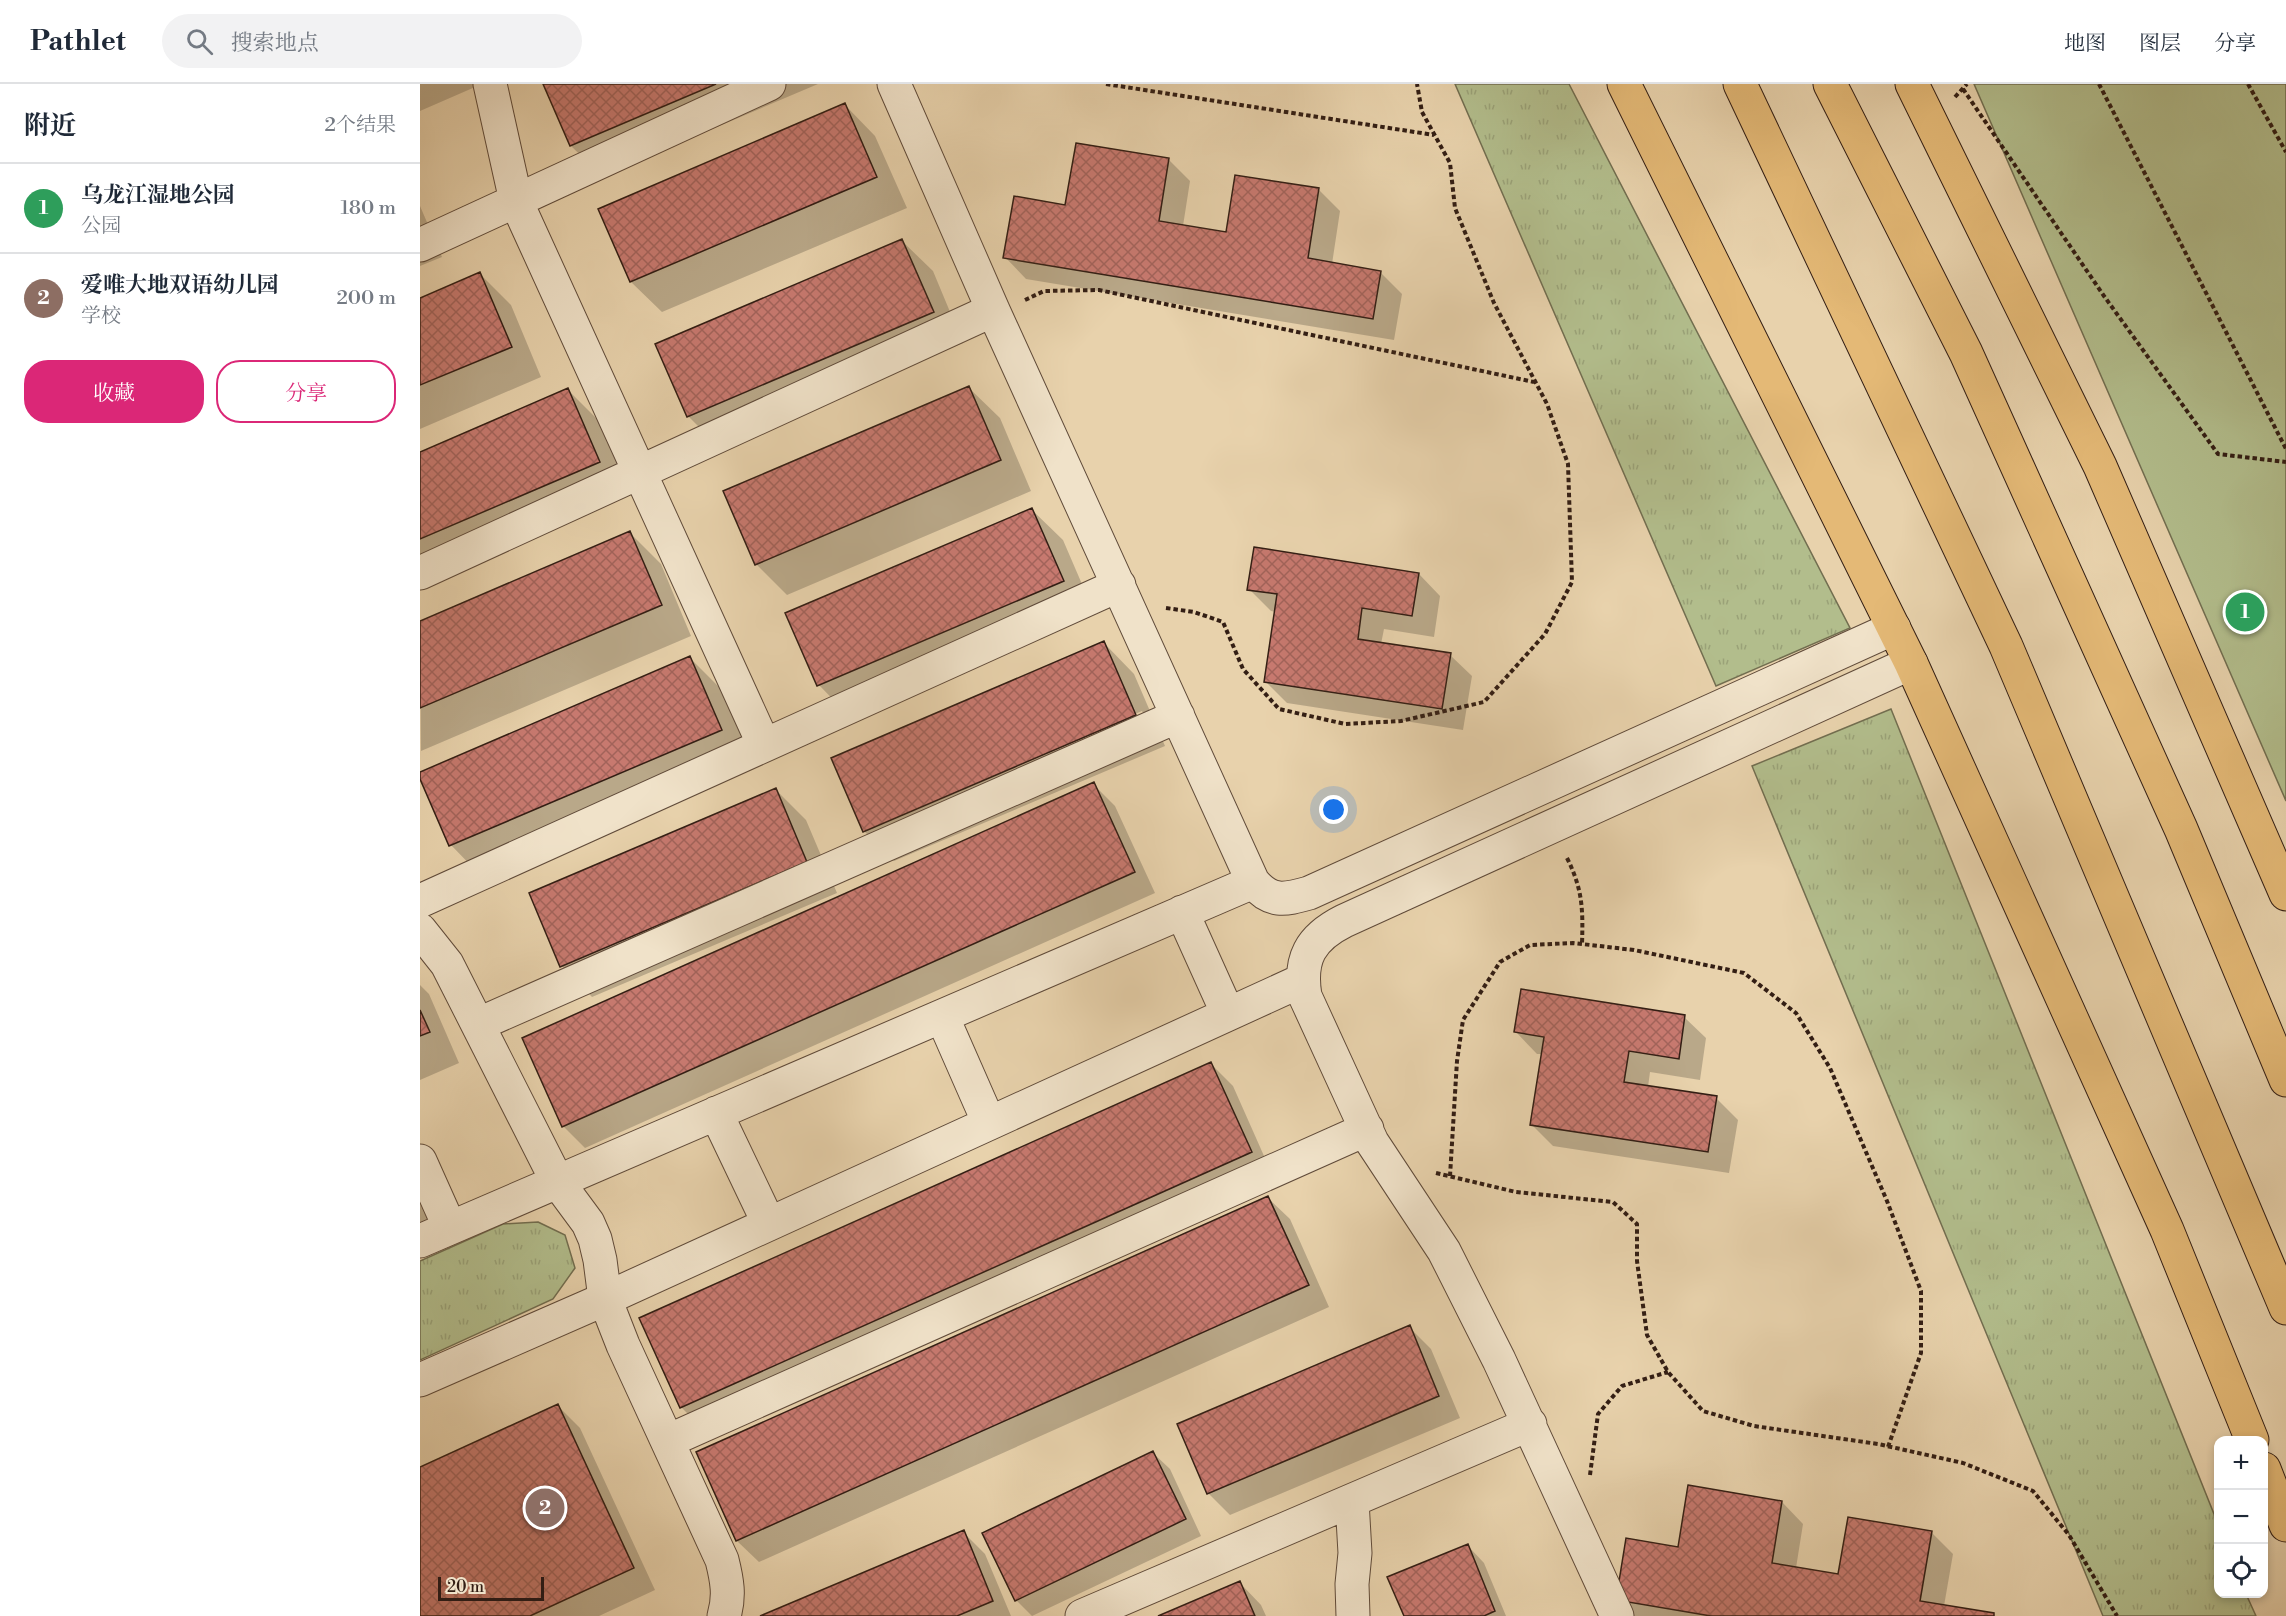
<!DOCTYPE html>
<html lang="zh">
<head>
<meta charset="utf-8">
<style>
	:root { --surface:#fff; --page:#f2f2f3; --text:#1f2937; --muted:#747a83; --line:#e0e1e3; --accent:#db2777 }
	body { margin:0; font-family:"Libre Bodoni","Noto Serif SC",serif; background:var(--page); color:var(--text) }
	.controls { position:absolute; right:18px; bottom:18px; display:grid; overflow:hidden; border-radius:12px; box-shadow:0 3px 9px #0003 }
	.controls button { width:54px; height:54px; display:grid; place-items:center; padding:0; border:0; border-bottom:2px solid var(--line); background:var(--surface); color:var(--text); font:30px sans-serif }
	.scale { position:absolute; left:18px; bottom:15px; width:106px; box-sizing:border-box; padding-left:6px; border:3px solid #331e14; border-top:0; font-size:16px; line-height:21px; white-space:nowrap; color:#331e14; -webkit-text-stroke:4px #f0e2c9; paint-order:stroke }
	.you { position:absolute; left:914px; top:726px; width:21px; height:21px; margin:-15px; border:4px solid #fff; border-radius:50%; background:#1a73e8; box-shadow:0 0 0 9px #1a73e833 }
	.badge { display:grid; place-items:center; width:39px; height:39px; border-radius:50%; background:var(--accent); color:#fff; font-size:20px; font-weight:700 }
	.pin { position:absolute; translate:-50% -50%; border:3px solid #fff; box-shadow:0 2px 6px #0006 }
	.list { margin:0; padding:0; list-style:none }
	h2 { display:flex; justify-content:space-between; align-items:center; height:78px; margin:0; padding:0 24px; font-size:26px }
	h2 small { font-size:20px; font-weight:400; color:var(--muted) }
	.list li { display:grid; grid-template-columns:39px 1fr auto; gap:18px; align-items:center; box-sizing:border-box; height:90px; padding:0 24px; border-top:2px solid var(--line) }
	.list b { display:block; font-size:22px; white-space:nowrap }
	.list p { margin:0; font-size:20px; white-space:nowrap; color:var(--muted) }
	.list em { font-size:20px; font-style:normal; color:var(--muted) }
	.actions { display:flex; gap:12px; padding:18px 24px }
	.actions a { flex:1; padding:14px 0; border:2px solid var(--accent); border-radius:24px; text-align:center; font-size:21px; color:var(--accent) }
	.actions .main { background:var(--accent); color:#fff }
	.icon { flex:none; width:33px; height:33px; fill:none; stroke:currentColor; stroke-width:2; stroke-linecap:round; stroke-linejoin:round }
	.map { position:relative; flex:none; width:1866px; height:1532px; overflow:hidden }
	header { display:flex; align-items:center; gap:36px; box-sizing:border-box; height:84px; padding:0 30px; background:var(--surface); border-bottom:2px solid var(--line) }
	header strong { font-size:28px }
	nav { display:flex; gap:33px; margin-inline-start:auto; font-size:21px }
	.search { width:420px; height:54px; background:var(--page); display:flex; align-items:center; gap:15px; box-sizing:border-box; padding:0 21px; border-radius:33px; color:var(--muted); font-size:22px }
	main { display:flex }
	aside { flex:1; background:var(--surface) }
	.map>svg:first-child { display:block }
</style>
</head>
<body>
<header>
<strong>Pathlet</strong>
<div class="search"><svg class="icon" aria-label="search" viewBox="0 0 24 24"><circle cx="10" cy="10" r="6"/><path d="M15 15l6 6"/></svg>搜索地点</div>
<nav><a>地图</a><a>图层</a><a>分享</a></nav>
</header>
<main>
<aside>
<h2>附近<small>2个结果</small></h2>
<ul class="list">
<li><span class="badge" style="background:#2e9e5b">1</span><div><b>乌龙江湿地公园</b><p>公园</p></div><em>180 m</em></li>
<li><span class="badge" style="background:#8d6e63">2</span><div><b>爱唯大地双语幼儿园</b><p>学校</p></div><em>200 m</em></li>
</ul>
<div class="actions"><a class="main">收藏</a><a>分享</a></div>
</aside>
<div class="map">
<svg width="1866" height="1532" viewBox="0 0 1866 1532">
	<defs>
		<pattern id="grass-tufts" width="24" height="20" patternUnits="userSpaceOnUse" patternTransform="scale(1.5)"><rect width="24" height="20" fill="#b2bd8c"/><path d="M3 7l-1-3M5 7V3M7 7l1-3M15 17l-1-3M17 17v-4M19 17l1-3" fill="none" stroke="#9aa278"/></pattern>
		<pattern id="building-cross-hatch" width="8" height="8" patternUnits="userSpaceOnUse" patternTransform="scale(1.5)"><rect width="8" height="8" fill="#c7796f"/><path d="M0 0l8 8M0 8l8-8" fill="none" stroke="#a2635a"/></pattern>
	</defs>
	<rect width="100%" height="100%" fill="#e8d2ac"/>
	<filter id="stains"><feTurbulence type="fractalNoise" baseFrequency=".00333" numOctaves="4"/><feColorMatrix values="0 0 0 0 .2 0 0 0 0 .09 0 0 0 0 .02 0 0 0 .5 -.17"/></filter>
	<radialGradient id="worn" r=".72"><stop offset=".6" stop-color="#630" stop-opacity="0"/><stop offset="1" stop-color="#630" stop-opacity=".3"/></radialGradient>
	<path fill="url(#grass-tufts)" stroke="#726e50" stroke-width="1.5" d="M1035 0H1149L1430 544 1296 602Z
		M1471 625 1798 1440V1510H1826L1836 1532H1683L1332 682Z
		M118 1138 145 1151 155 1184 133 1215 0 1276V1177L83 1140Z"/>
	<path fill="#b2bd8c" stroke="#726e50" stroke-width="1.5" d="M1554 0H1866V717Z"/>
	<path fill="#0003" fill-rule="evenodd" d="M0 0H62L0 27Z
		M124 0H398L182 92 151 62Z
		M425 21 455 52 487 124 242 228 211 198 180 126Z
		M749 76 770 97 763 142 807 149 899 106 920 127 912 180 960 188 982 210 974 256 606 195 585 173 646 122Z
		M0 122 22 173 0 182Z
		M482 157 513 187 543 259 299 363 268 332Z
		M60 190 91 221 121 293 0 345V216Z
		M549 304 580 334 611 407 367 511 336 480Z
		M148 306 179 337 210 409 0 498V369Z
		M612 426 643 456 674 528 429 632 399 601Z
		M210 449 241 480 271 552 1 667 0 539Z
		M999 490 1020 512 1014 553 964 545 961 560 1030 571 1052 592 1043 646 867 619 846 598 856 528 851 527 829 505Z
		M684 559 714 590 745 662 474 777 444 747ZM722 627 723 629 456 743V740Z
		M270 574 301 605 332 677 61 792 31 761 0 689Z
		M673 700 695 722 735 809 165 1064 143 1042Z
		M356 706 386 736 417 809 172 913 142 882Z
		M0 901 9 910 39 979 0 996Z
		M1264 933 1286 954 1280 996 1230 988 1228 1003 1296 1014 1318 1036 1309 1089 1133 1062 1111 1040 1122 970H1117L1096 948Z
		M791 980 813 1002 852 1090 283 1345 261 1323Z
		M0 1098 23 1150 0 1161Z
		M848 1114 870 1135 909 1223 339 1478 317 1457 278 1369Z
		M989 1243 1011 1265 1040 1334 810 1431 788 1409Z
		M138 1322 160 1344 235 1506 179 1532H0V1385Z
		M733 1369 750 1385 781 1452 612 1532 596 1516Z
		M1362 1418 1383 1440 1376 1484 1419 1492 1511 1448 1533 1470 1524 1522 1575 1532H1214L1198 1516 1259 1464Z
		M543 1448 565 1470 591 1532H343Z
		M1048 1462 1064 1479 1086 1532H985Z
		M820 1499 841 1521 846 1532H742Z"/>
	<path fill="url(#building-cross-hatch)" stroke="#331e14" stroke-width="1.5" d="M123 0H296L150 62Z
		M425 19 457 93 210 198 178 125Z
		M656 59 749 74 739 137 806 148 815 91 899 104 888 174 961 187 953 235 583 174 594 112 645 121Z
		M482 155 514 228 267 333 235 260Z
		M60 188 92 263 0 301V214Z
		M549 302 581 376 335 481 303 407Z
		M148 304 180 378 0 455V368Z
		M612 424 644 497 397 602 365 529Z
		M210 447 242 521 0 624V537Z
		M834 463 999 489 992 532 942 524 938 555 1031 569 1022 625 844 598 857 510 827 506Z
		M684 557 716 631 443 748 411 674Z
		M270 572 302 646 29 762 0 695V688Z
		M674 698 715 788 142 1043 102 954Z
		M356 704 387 778 140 883 109 809Z
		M1101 905 1265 931 1259 975 1209 967 1204 998 1297 1012 1288 1068 1110 1041 1124 953 1094 948Z
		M0 926 10 948 0 952Z
		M791 978 832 1068 260 1324 219 1234Z
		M848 1112 889 1201 316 1457 276 1368Z
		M990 1241 1019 1312 787 1410 757 1340Z
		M138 1320 214 1484 110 1532H0V1383Z
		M733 1367 766 1435 595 1517 562 1449Z
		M1268 1401 1362 1417 1352 1479 1418 1490 1428 1433 1512 1447 1500 1517 1574 1529V1532H1291L1196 1516 1206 1454 1258 1463Z
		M544 1446 573 1517 537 1532H340Z
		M1048 1460 1075 1527 1064 1532H984L967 1493Z
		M820 1497 835 1532H738Z"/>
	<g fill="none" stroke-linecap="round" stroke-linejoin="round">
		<g stroke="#604b3a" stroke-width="35">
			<path id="minor" d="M70 0 96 117 344 661
				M474 0 573 226 833 798C851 819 864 816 889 809L1474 544
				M0 161 349 0
				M0 489 573 226
				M0 817 699 501
				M762 828 808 930
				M0 846 27 880 137 1097 168 1139 175 1155 180 1176 185 1215 203 1261 302 1476C307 1496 310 1512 304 1532
				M522 932 569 1039
				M59 940 758 632
				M296 1029 349 1140
				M0 1077 30 1144
				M0 1157 833 798
				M0 1296 185 1215 883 896
				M248 1357 947 1045
				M932 1417 935 1469 932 1500 933 1532
				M662 1532 1110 1340
				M1197 1532 1079 1276 1024 1167 952 1058 885 912C879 875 890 854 924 837L1491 579"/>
		</g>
		<g stroke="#331e14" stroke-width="35">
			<path id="major" d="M1204 0 1491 579 1747 1146 1832 1356
				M1492 0 1680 382 1866 810
				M1844 1385 1866 1441"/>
		</g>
		<g stroke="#331e14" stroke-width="35">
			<path id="highway" d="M1320 0 1586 562 1866 1224
				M1410 0 1546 269 1761 745 1866 996"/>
		</g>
		<path stroke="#331e14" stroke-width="4" stroke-dasharray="4.5 3" stroke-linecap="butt" d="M686 0 1014 51
			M1679 0 1866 365
			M1828 0 1866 68
			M1543 5 1684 212 1798 370 1866 378
			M1535 13 1547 0
			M605 216 624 207 679 206 1114 298
			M746 524 774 528 803 538 823 585 859 625 925 640 981 637 1064 618 1125 550 1152 498 1148 380 1127 320 1074 219 1035 124 1030 79 1002 28 997 0
			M1147 774C1163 806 1163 826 1162 861
			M1016 1089 1096 1108 1193 1118 1217 1140V1177L1227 1251 1248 1288 1283 1327 1334 1342 1458 1360 1543 1379 1613 1407 1649 1451 1697 1532
			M1030 1092 1037 977 1043 936 1080 878 1110 861 1153 859 1214 866 1324 889 1376 929 1410 984 1467 1117 1501 1207V1269L1468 1363
			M1170 1391 1178 1330 1202 1302 1248 1288"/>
		<use href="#minor" stroke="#f0e2c9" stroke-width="33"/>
		<use href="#major" stroke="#e4b976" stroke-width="33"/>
		<use href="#highway" stroke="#e4b976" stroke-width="33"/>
	</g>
	<rect width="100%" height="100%" filter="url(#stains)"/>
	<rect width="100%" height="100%" fill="url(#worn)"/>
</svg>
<div class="controls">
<button>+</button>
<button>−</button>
<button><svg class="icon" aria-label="locate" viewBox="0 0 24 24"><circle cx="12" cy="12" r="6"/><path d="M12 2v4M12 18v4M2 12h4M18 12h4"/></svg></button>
</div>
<div class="scale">20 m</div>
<div class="you"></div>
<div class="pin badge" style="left:1825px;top:528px;background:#2e9e5b">1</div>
<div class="pin badge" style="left:125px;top:1424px;background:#8d6e63">2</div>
</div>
</main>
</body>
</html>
